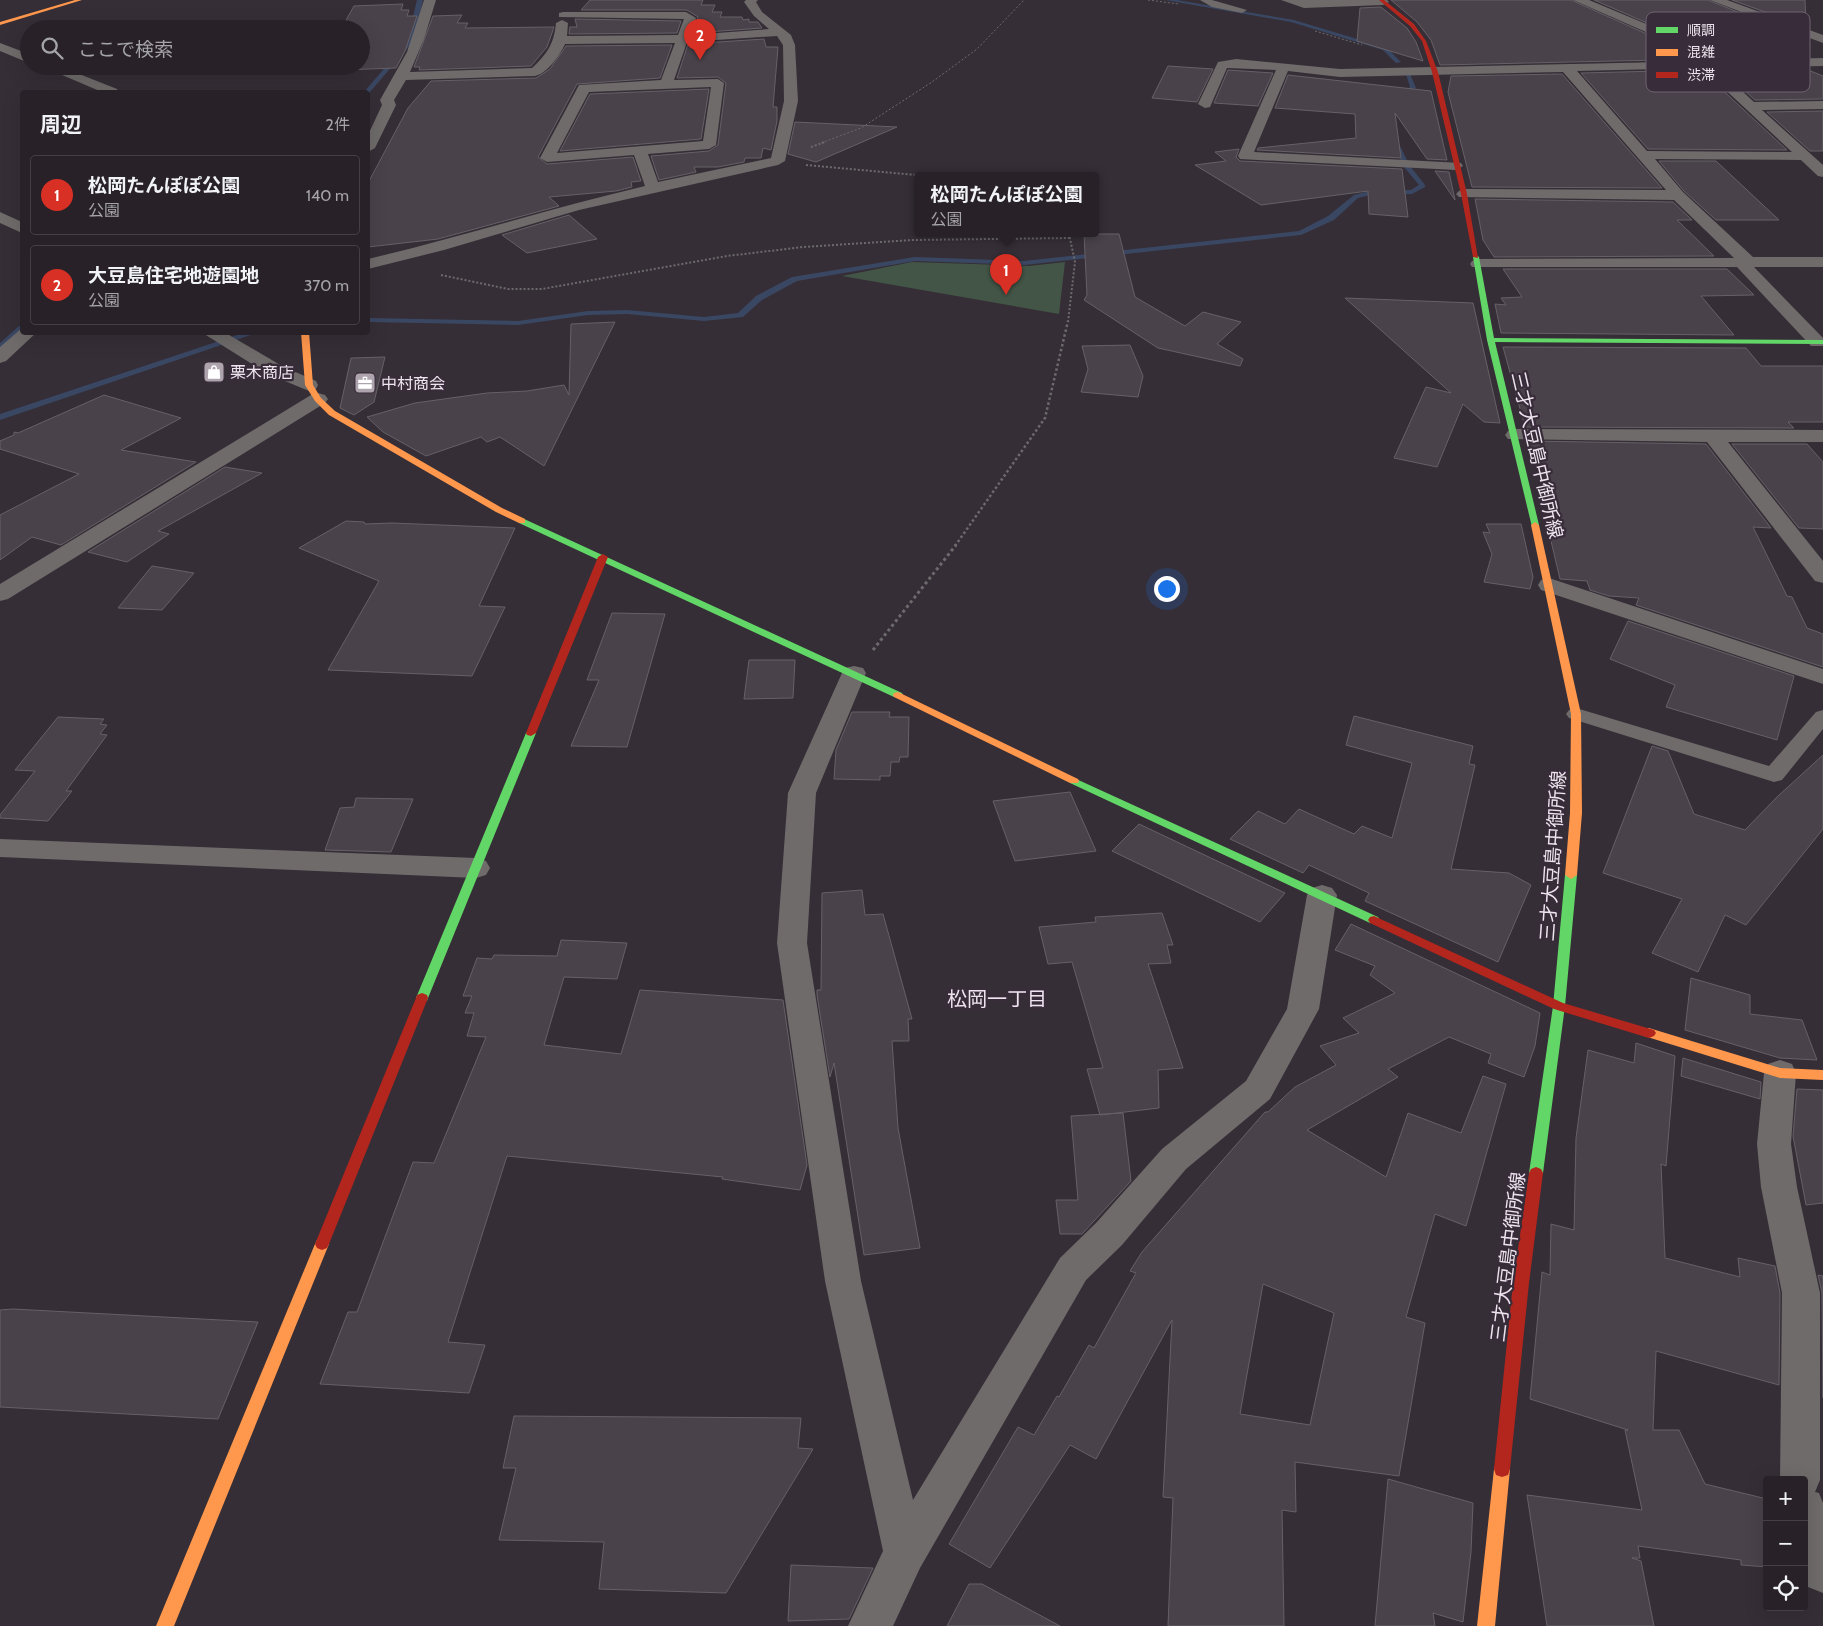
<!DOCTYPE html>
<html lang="ja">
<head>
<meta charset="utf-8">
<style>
	:root { --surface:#282228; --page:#302a30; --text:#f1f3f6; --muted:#a5a4a8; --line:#443f45; --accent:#d93025 }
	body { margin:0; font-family:Cabin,"Noto Sans JP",sans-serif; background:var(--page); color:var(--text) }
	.controls { position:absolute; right:15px; bottom:15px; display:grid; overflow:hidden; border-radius:5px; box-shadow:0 5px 20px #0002 }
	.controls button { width:45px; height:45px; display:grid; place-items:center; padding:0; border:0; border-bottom:1px solid var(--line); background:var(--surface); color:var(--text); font:25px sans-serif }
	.you { position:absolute; left:1166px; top:588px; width:18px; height:18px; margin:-12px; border:4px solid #fff; border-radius:50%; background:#1a73e8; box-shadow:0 0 0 8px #1a73e833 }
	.badge { display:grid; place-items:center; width:32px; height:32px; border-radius:50%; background:var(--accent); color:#fff; font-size:16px; font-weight:700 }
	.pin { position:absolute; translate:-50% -41px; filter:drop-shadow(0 1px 2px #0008) }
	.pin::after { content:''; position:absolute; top:26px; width:18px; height:15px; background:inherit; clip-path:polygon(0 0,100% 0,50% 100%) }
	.popup { position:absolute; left:914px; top:172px; width:185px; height:65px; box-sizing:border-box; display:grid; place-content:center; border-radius:5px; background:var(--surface); filter:drop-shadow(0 1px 4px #0005); font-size:16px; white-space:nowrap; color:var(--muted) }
	.popup b { font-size:19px; color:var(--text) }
	.popup::after { content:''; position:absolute; left:50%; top:100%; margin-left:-10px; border:10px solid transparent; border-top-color:var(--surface) }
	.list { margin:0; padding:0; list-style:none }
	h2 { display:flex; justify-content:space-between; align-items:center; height:65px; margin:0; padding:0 20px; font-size:21px }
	h2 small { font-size:16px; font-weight:400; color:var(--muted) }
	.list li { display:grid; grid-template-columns:32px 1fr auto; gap:15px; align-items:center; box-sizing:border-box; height:80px; margin:0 10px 10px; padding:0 10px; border:1px solid var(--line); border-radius:5px }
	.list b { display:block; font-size:19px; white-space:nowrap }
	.list p { margin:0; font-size:16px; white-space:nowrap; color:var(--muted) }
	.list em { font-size:16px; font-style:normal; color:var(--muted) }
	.icon { flex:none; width:28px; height:28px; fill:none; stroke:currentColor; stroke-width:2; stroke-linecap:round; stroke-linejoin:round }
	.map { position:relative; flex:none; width:1823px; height:1626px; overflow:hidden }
	.search { position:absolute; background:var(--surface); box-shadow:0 5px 20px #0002; left:20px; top:20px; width:350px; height:55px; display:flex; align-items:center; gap:12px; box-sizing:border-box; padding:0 18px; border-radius:28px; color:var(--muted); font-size:19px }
	.panel { position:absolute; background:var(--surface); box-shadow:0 5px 20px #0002; left:20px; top:90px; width:350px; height:245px; border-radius:5px }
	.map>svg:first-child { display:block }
</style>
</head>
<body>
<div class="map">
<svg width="1823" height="1626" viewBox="0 0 1823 1626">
	<rect width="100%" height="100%" fill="#352e36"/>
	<path fill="#435546" d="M912 262 1029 266 1065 262 1059 314 842 276Z"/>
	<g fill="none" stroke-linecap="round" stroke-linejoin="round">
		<path fill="#3a4763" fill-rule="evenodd" d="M417 0H423L413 42 369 93 364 92 407 42Z
			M1165 0H1177L1294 20 1387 48 1401 62 1396 63 1383 50 1291 22Z
			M1406 74H1410L1416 88 1400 99H1396V97L1410 87Z
			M1392 134 1395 136 1410 166 1425 185V187L1412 194 1370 195 1358 198 1334 220 1301 235 1024 265 915 261 797 281 762 300 743 317 704 321 627 314 588 315 518 325 368 322V318L518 321 588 311 627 310 704 317 738 313 756 296 792 277 915 257 1024 261 1299 231 1328 216 1354 195 1370 191 1411 190 1419 185 1404 167 1389 136Z
			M19 326H22V332L0 349V343Z
			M246 332H260L0 420V414Z"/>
	</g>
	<path fill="#49424a" stroke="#666067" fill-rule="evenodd" d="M590 0H703L701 5H715L712 12H722L720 17H742L743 20 749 19V22H758L762 28 693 33 698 17 687 10H581Z
		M1391 0H1571L1703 59 1440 65 1431 40 1417 22Z
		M1594 0H1708L1795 35 1778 36 1801 47 1761 52 1774 57 1728 58Z
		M1732 0H1805L1806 27Z
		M403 4 401 10H409L407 16H417L405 51 396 68 316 71 319 66H361V29H341L354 6Z
		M1381 7 1407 28 1416 42 1423 61 1357 41 1360 8Z
		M462 15 457 23H468L465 28 554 27 553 30 547 47 531 66 419 70 420 67H414L433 16Z
		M575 19 681 21 677 33 569 34 570 27H577Z
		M764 39 766 47H778L773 107H777V121L771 150 763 148 761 158H745L744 162 718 167H694L696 172 659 180 651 156 709 151 718 145 726 83 718 77 677 78 688 44Z
		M672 45 660 78 577 84 538 157 547 164 633 157 641 181 631 182 632 187 616 191 549 197 559 206 438 239 368 247V183L408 108 431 81 536 78 550 69 566 46Z
		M1168 66 1213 69 1197 102 1152 98Z
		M1803 68 1823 76V99L1755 100 1722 70Z
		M1228 70 1273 73 1258 106 1214 103Z
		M1701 70 1787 150 1648 149 1581 73Z
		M1562 74 1662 188 1472 187 1448 92 1451 76Z
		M1288 75 1431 91 1447 160 1427 159 1395 113 1401 158 1257 150 1258 148 1356 138 1355 114 1275 108Z
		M709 89 701 139 560 151 590 94Z
		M1823 111V151H1810L1767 112Z
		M795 122 897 127 816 162 788 154Z
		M1239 149 1236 157 1240 161 1402 169 1408 217 1369 214 1368 191 1261 205 1195 165 1226 161 1215 152Z
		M1659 161H1716L1779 220H1716L1684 191Z
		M1435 171 1449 172 1455 200Z
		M1475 199 1673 202 1692 220H1677L1714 256 1494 257 1483 240Z
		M569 215 597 239 527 253 502 235Z
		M1084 234H1119L1135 297 1185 326 1203 312 1241 322 1217 344 1243 359 1240 366 1158 348 1084 300 1087 295Z
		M1503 269H1727L1754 295 1701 296 1734 335 1501 333 1495 304 1506 305 1501 298 1522 297Z
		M1345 298 1473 303 1500 423 1484 422 1463 404 1437 467 1394 458 1426 387 1451 393Z
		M615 322 544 466 500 437 487 442 481 437 426 456 383 432 367 417 415 403 487 393 527 391 564 385 569 395 571 324Z
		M1130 345 1143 376 1138 397 1081 392 1088 369 1082 346Z
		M1503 347 1746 348 1761 366H1823V422H1788L1794 428 1525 427Z
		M385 357 374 402 354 415 340 408 351 358Z
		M104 395 181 418 121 450 196 462 61 545 32 537 0 560V515L79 474 0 449V441L14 435V432L18 433Z
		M1528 441 1706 444 1771 528 1753 527 1787 596 1792 597 1807 628 1823 634V667L1636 605 1639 598 1609 596 1590 590 1587 581 1560 579 1547 524H1563L1532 455Z
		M1732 444H1807L1823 462V529L1799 528Z
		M225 467 262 473 158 531 169 534 127 562 88 552Z
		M346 521 364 522 365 524 392 523 515 528 479 606 505 607 472 676 328 670 379 581 299 548Z
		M1486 524H1521L1533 577 1530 589 1484 582 1492 554 1483 532 1490 533Z
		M152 566 194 573 162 610 118 608Z
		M612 613 665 614 627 747 571 746 599 680H587Z
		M1628 621 1794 676 1777 740 1666 707 1675 685 1610 659Z
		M749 660H795L793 698 744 699Z
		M852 712H890L889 717H909L908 757H900L899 762H891L890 776H880V780L834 779 836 750Z
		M1354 716 1473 746 1469 764 1475 765 1451 869 1509 873 1531 885 1498 962 1365 901 1369 893 1309 865 1303 873 1230 839 1258 811 1285 824 1299 809 1354 834 1362 826 1392 838 1412 763 1346 745Z
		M58 717 104 719 100 724 107 725 100 734 107 735 66 791H72L48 821 0 818V815L35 771 15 770Z
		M1652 746 1668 751 1694 814 1745 830 1777 797 1823 755V829L1746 925 1725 915 1698 972 1652 953 1682 899 1603 873Z
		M1070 792 1096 851 1015 861 993 801Z
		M356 798 413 799 391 852 325 850 340 808 354 807Z
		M1139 824 1285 893 1260 922 1112 851Z
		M862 890 865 915 883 914 912 1019H908L909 1041H892L898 1128 920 1248 864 1255 834 1063 830 1077 817 995V990H821L822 893Z
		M1162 913 1173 945H1167L1171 963 1148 964 1183 1068 1158 1070 1159 1108 1100 1115 1087 1069 1103 1068 1072 962 1048 964 1039 927 1096 922 1095 917Z
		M1351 924 1540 1013 1535 1046 1524 1077 1488 1063 1491 1054 1449 1037 1388 1069 1398 1077 1307 1130 1386 1177 1408 1113 1461 1133 1483 1076 1506 1084 1466 1226 1435 1214 1406 1317 1425 1323 1399 1476 1295 1462 1296 1512 1282 1510 1284 1626H1168L1173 1498 1163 1497 1172 1320 1096 1459 1070 1445 990 1568 949 1544 1018 1427 1034 1435 1057 1396 1059 1397 1089 1345 1094 1348 1136 1273 1130 1271 1142 1252 1265 1112H1268L1295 1087 1336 1065 1320 1046 1359 1033 1343 1018 1395 993 1370 975 1375 966 1335 950ZM1263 1284 1334 1313 1310 1425 1240 1414Z
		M561 940 627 943 617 979 564 977 544 1045 621 1054 640 990 783 1000 807 1165 800 1190 722 1179 723 1177 507 1156 448 1342 485 1345 469 1393 320 1384 348 1312H357L413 1162 434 1163 486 1037 467 1036 474 1013H465L472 996H463L477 958 492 959 494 955 557 956Z
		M1691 978 1750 995V1014L1802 1020 1817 1060 1780 1058 1685 1030Z
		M1636 1043 1675 1056 1666 1166 1661 1164 1665 1258 1740 1277 1738 1258 1775 1266 1780 1293 1779 1385 1656 1351 1653 1430H1679L1705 1484 1767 1499V1567L1741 1565V1560L1638 1546 1640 1558H1632L1641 1561 1654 1626H1547L1527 1495 1642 1510 1625 1430H1628L1530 1399 1542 1272 1550 1275 1551 1224 1574 1230 1576 1138 1588 1050 1634 1063Z
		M1683 1058 1761 1082 1760 1099 1681 1076Z
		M1797 1089 1823 1090V1203L1806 1205 1793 1136Z
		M1123 1113 1131 1181 1082 1234H1060L1056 1200H1078L1071 1116Z
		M1818 1275 1823 1276V1398L1822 1293Z
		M13 1309 258 1322 218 1419 0 1407V1310Z
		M514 1416 801 1418 798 1448 813 1449 726 1593 599 1589 604 1542 499 1540 516 1468H503Z
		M1388 1479 1473 1503 1471 1552 1463 1622 1433 1613 1435 1626H1375Z
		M791 1565 873 1568 849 1619 788 1621Z
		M969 1584H982L1060 1626H947Z"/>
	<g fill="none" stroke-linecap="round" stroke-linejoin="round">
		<path stroke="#6c6a6c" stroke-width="1" stroke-dasharray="2 2" stroke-linecap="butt" d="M1148 0 1179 4
			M1315 31 1362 45
			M821 143 861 128 932 82 977 49 1024 0"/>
		<path stroke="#6c6a6c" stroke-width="2" stroke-dasharray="2 2" stroke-linecap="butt" d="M811 147 825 142
			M806 165 927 176
			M441 275 508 289H542L727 256 803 247 912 240 1071 238
			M1068 322 1075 262 1069 234"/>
		<path stroke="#6c6a6c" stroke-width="2.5" stroke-dasharray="2.5 2.5" stroke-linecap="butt" d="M955 546 1045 418 1068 321"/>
		<path stroke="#6c6a6c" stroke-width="3" stroke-dasharray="3 3" stroke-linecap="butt" d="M873 650 956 545"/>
		<path fill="#6e6b6a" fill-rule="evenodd" d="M1200 0H1212L1247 10 1242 13 1212 7Z
			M1576 708 1769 766 1816 712 1823 710V729L1782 780 1774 782 1569 718 1566 714 1569 710Z"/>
		<path fill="#6e6b6a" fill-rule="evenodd" d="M424 0H436L424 39 410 72 532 68C547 54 554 44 556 23L562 20 568 23 567 36 678 35 684 19 559 17V13L563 12H686L696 18 690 35 769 29 754 16 744 2 746 0H758L756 2 762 12 791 35 795 45 798 101 785 161 778 165 579 210 444 250 368 269V259C460 237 552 208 645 186L634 155 547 162 540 158 579 85 661 80 675 43 565 44C560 55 548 73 535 76L406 80 394 100 396 105 375 148 368 152V135L382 105 380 100 407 52ZM777 36 783 45 784 101 771 158 658 182 648 154 709 149 716 145 724 83 718 79 674 80 687 42ZM711 87 703 141 557 153 589 92Z
			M1281 0H1387L1389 2 1383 5 1304 8Z
			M1573 0H1589L1725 57 1727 60 1823 58V66L1717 68 1754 102 1823 101V109L1762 110 1823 165V177L1818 176 1801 160 1655 159 1683 192 1753 257H1823V267H1754L1823 338V346H1811L1737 267H1472L1470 264 1472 261 1478 259 1734 258 1674 200 1459 197 1456 194 1459 191 1464 189 1666 190 1563 72 1340 77 1288 71 1254 152 1461 163 1463 166 1456 170 1240 159 1238 156 1276 70 1227 68 1210 107 1205 108 1198 104 1218 62 1236 59 1340 69 1712 61ZM1702 68 1792 152 1647 151 1577 71Z
			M1710 0H1727L1823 35V43Z
			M0 43 29 54V63L0 51Z
			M41 66H59L117 89 119 92H102Z
			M0 212 22 222V233L0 223Z
			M22 328V332H37L6 361 0 363V347Z
			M201 332H224L282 366 316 381 318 385 316 389 309 391 268 374Z
			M318 393 325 395 328 399 325 403 8 599 0 601V584L311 395Z
			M1515 429 1823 430V442H1728L1823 561V583L1815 581 1707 442 1508 439 1505 435 1508 431Z
			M1549 578 1823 669V684L1541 590 1538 585 1541 580Z
			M854 666 863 668 866 673 816 793 807 943 861 1281 913 1500 1060 1258 1096 1223 1162 1149 1246 1081 1287 1009 1307 895 1312 888 1322 885 1332 888 1337 895 1319 1009 1270 1099 1186 1169 1122 1245 1086 1280 920 1568 893 1626H848L883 1551 825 1281 777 943 788 793 842 673 845 668Z
			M0 839 476 858 486 861 490 868 486 875 476 878 0 857Z
			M1780 1060 1792 1064 1796 1073 1791 1144 1797 1187 1820 1293V1480L1815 1492 1819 1493 1823 1503V1593L1808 1587 1804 1578V1480H1780L1782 1293 1761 1187 1757 1144 1764 1073 1768 1064Z"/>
		<path fill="#63d668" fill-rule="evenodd" d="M1476 255 1479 257 1494 338 1823 340V344L1495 342 1539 525 1538 527H1532L1487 340 1473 257Z
			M522 518 902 693 903 695 902 697H894L519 523 518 521Z
			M531 730 536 733 428 998 427 1001H417L416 998 526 733Z
			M1074 778 1378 917 1380 920 1378 923H1370L1070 783 1069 781Z
			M1571 871 1577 875 1565 1006 1543 1173 1541 1177 1536 1179 1531 1177 1529 1173 1553 1006 1565 875Z"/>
		<path fill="#ff974d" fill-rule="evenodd" d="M75 0H82L0 25V22Z
			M301 332H309L313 385 321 398 335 411 502 508 525 519V523H519L496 512 329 415 315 401 305 385Z
			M1535 522 1539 525 1581 714 1582 813 1577 875 1571 879 1565 875 1570 813 1571 714 1531 525Z
			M898 692 1078 779 1079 781 1078 783H1070L894 697 893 695 894 693Z
			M1649 1028 1780 1068 1823 1070V1080L1780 1078 1644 1036 1642 1033 1644 1030Z
			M322 1238 327 1240 329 1244 174 1626H156L315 1244 317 1240Z
			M1502 1461 1508 1463 1510 1469 1495 1626H1477L1494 1469 1496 1463Z"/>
		<path fill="#b3261e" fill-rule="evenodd" d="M1379 0H1384L1414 24 1426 41 1438 72 1467 194 1478 258 1473 257 1461 194 1432 72 1422 41 1410 26Z
			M603 554 608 557 536 733 531 736 527 735 526 733 598 557Z
			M1374 916 1563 1003 1654 1030 1656 1033 1654 1036 1649 1038 1554 1009 1370 923 1368 920 1370 917Z
			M422 993 427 995 428 998 329 1244 327 1248 322 1250 317 1248 315 1244 416 998 417 995Z
			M1536 1167 1541 1169 1543 1173 1529 1283 1510 1469 1508 1475 1502 1477 1496 1475 1494 1469 1513 1283 1529 1173 1531 1169Z"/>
	</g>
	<defs>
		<g id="shop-square" transform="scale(1.125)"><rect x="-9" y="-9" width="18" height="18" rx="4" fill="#ada4ae" stroke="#382b3a"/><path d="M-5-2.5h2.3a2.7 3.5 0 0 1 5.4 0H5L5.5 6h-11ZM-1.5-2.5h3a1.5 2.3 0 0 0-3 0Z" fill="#fff"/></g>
		<g id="office-square" transform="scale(1.125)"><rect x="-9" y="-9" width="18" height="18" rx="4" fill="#ada4ae" stroke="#382b3a"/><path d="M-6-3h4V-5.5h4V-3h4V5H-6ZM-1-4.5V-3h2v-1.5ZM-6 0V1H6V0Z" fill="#fff"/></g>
	</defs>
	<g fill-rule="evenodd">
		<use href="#shop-square" x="214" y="372"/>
		<use href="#office-square" x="365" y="383"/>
	</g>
	<g text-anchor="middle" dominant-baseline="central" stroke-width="4.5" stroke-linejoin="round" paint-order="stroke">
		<g font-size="16" fill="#ede4ee" stroke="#382b3a" text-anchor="start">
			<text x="230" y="372">栗木商店</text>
			<text x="381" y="383">中村商会</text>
		</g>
		<g font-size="19" fill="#ede4ee" stroke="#382b3a">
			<text transform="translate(1537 455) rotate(77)">三才大豆島中御所線</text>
			<text transform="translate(1553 856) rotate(-86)">三才大豆島中御所線</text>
			<text transform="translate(1508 1257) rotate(-83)">三才大豆島中御所線</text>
		</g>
		<g font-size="20" fill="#ede4ee" stroke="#382b3a">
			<text x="997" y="999">松岡一丁目</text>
		</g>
	</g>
	<rect x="1646" y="12" width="164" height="80" rx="8" fill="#382b3a" stroke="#6e6270" stroke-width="1"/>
	<rect x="1656" y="27" width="22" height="6" fill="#63d668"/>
	<rect x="1656" y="49" width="22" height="7" fill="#ff974d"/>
	<rect x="1656" y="72" width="22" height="6" fill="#b3261e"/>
	<g font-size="14" fill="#ede4ee">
		<text x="1687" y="35">順調</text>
		<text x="1687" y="57">混雑</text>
		<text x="1687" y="80">渋滞</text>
	</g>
</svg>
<div class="controls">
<button>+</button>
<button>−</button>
<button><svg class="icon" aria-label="locate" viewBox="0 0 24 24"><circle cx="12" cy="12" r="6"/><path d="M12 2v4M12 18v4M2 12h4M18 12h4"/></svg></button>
</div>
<div class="you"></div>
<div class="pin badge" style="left:1006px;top:295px">1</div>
<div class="popup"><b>松岡たんぽぽ公園</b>公園</div>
<div class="pin badge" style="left:700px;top:60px">2</div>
<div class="search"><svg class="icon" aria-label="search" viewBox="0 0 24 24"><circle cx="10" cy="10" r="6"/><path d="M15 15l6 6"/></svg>ここで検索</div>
<section class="panel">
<h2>周辺<small>2件</small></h2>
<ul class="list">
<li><span class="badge">1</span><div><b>松岡たんぽぽ公園</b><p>公園</p></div><em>140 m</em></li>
<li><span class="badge">2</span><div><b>大豆島住宅地遊園地</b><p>公園</p></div><em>370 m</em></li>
</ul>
</section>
</div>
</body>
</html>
